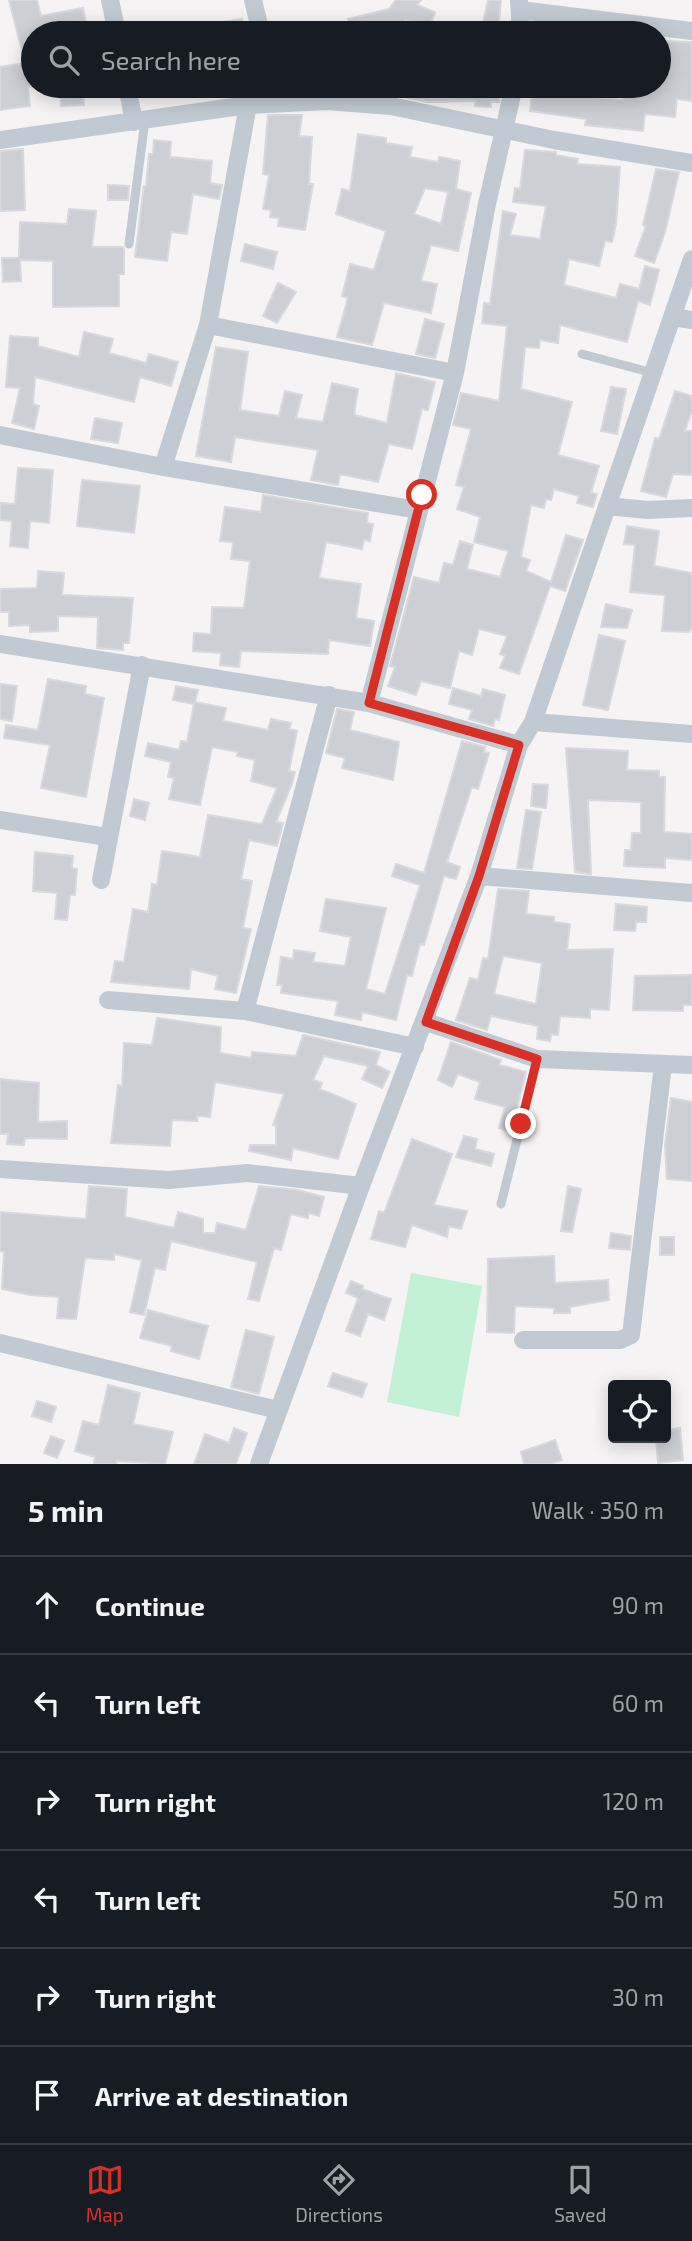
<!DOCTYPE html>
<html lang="en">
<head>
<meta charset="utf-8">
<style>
	:root { --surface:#171b24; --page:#20242c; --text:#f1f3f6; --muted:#9ea1a6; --line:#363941; --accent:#d93025 }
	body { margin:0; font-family:"Exo 2",sans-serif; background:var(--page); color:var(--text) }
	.controls { position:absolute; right:21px; bottom:21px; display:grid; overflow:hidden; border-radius:7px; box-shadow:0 4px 18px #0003 }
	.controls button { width:63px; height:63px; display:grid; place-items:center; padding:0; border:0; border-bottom:2px solid var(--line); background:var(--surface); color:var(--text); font:35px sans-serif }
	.stop { position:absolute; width:21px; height:21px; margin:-16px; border:5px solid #d93025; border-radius:50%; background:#fff }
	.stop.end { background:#d93025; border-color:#fff; box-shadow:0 2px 7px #0008 }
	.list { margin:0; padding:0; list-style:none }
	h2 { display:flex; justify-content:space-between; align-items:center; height:91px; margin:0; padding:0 28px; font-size:30px }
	h2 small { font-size:23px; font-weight:400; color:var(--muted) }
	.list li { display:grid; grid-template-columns:46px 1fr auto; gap:21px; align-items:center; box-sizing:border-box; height:98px; padding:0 28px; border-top:2px solid var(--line) }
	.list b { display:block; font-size:26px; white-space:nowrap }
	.list em { font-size:23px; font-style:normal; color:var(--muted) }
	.icon { flex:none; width:38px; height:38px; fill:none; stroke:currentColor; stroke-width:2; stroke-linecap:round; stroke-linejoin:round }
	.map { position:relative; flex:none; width:692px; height:1464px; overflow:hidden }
	.search { position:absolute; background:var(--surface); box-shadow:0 4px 18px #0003; left:21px; right:21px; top:21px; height:77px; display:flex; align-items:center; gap:18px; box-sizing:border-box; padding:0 24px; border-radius:38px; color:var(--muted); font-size:26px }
	.sheet { height:679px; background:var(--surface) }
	nav { display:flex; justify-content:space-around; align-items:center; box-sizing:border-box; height:98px; border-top:2px solid var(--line); background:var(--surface); font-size:19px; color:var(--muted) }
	nav a { display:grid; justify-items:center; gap:4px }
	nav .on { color:var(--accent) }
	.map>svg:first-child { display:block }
</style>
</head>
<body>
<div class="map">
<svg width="692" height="1464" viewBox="0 0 692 1464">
	<rect width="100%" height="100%" fill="#f5f3f3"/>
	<path fill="#c3f1d5" d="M411 1273 482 1286 459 1417 387 1402Z"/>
	<path fill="#cdcfd5" stroke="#d7d9de" stroke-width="2" fill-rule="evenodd" d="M9 0H37L41 16 83 8 88 33H33V86L28 87 30 106 0 110V67L25 63Z
		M396 0H421L417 5 435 12 429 29 405 20 404 33H351L348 19 389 9Z
		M488 0H501L498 33 481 32Z
		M242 19 244 31 200 33 199 26Z
		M662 41 692 42V101L677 99 675 117 645 114 643 131 585 125 586 119 530 111 533 86 583 89V96L623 100 624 86 661 85Z
		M60 86H83L84 105 61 106Z
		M405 86H502L499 102H491V107L475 106V101L428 102 404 97Z
		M268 115H302L299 136 312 137 309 184H313L305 230 278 226 279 218 270 217 271 210 263 209 269 175 263 174Z
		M358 134 386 138V143L412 147 410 157 438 162 439 157 460 161 456 189 471 193 458 251 431 245 421 281 437 284 431 313 384 303 372 345 337 337 348 298 342 296 350 264 374 270 386 231 336 214 342 189 350 191ZM425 188 448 192 441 224 414 214Z
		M154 140 171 142 170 157 212 161 210 183 222 185 219 199 193 194 187 234 171 232 167 261 135 257 144 186H146L149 154H153Z
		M20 149H23L25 210 0 211V151Z
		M525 150 556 152V155L578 159 577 164 620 167 616 224 612 242 605 241 599 266 569 259 564 285 616 298 620 284 639 289 645 266 659 270 650 305 638 301 627 342 560 325 558 343 540 340 539 348 525 347 521 389 572 402 558 455 599 466 591 493 597 494 593 507 577 503 579 496 554 489 551 500 546 499 544 508 531 505 521 557 530 560 526 571 551 582 566 535 583 540 565 591 550 586 519 674 500 668 505 656 500 654 507 636 479 629 472 655 459 651 450 688 421 681 416 695 388 686 395 667 390 666 414 577 439 583 444 563 453 565 460 541 473 545 467 569 500 577 508 551 474 542 480 517 457 509 464 487 456 485 471 429 453 425 461 393 499 401 507 326 482 323 484 303 490 304 503 211 516 214 510 235 540 239 546 206 513 202 515 188 520 189Z
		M656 169 679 172 665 232 654 263 635 256 646 226 643 225Z
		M108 185 129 186 128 200H108Z
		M69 209 96 211 92 247H123L124 249V274H119V306L53 307V261L20 260 21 281 3 282 2 258H19L20 222 67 224Z
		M245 244 277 252 273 269 241 261Z
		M278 283 296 292 277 323 263 316Z
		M425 319 444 324 435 358 416 354Z
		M84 332 113 339 109 353 146 363 149 354 178 362 171 386 140 377 134 402 35 377 33 404 39 406 34 429 12 423 20 388 6 387 10 336 38 338V346L79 357Z
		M216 347 248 352 240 410 279 416 285 391 302 395 296 418 323 422 332 383 358 389 354 415 387 423 396 373 435 382 428 410 422 409 412 449 389 444 378 482 340 474 338 485 311 480 318 450 235 437 231 462 196 456Z
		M611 387 626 389 617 434 601 431Z
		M675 391 692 396V410L685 431H692V475L673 474 666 497 641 491 655 438 659 439Z
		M95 418 122 423 118 443 91 439Z
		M18 468 53 470 49 523 30 521 28 548 10 546 12 521 0 520V503L15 504Z
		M82 480 140 486 134 533 77 526Z
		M263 495 368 513 367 523 373 524 370 541 364 540 362 549 326 542 319 578 361 584 356 618 374 621 370 646 329 640 328 654 241 651 239 667 220 665 221 653 193 651 194 633 211 634 212 607 244 608 250 561 231 559 233 542 220 541 225 507 261 512Z
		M627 526 659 531 654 566 692 573V627L689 632 662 631 665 595 630 592 635 545 624 544Z
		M38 571 64 573 62 595 133 598 129 643H123V650L97 648 98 617 58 616V631L30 632V625L9 626V612H0V589L37 588Z
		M606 604 632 610 627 628 601 627Z
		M599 635 625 641 608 710 583 705Z
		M48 679 86 686 85 694 104 698 86 797 41 788 50 745 4 738 6 725 38 730Z
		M0 684 17 686 12 721 0 719Z
		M176 686 198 690 195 702 226 708 223 721 268 730 271 719 291 723 289 729 297 731 289 771 295 772 292 784 276 822 283 823 277 846 249 840 241 879 252 881 243 928 251 929 236 993 215 989 218 976 191 969 189 989 111 982 115 961 124 962 133 909 148 912 152 884 157 885 162 851 200 857 208 815 262 824 277 788 251 781 255 760 237 756 238 752 212 747 200 805 169 799 174 778 168 777 171 762 145 756 148 743 179 750 181 741 187 742 194 704 173 700Z
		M453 688 481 696 483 689 505 695 499 720 495 719 493 726 469 719 472 710 449 704Z
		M337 709 354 712 350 730 399 742 393 780 342 768 345 758 326 753Z
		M462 741 485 747 484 752 489 753 478 789 472 787 447 862 460 867 456 879 444 876 424 945 420 944 412 976 407 975 396 1020 362 1012 361 1020 335 1015 338 1001 281 993 282 985H277L281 957 293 959 294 950 315 953 313 962 345 966 351 937 320 931 326 899 386 908 366 989 385 994 420 885 392 876 396 864 424 873Z
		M566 748 628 751 627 770 659 771V777H665L664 832 692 834V860L665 858V868L624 866 625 850H631L632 833H641V802L588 800 591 874 575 872Z
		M533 784 548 785 546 808 531 806Z
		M134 799 149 803 145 820 130 816Z
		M526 810 541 812 532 869 517 868Z
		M35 852 73 856 72 868 77 869 75 895H70L67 920 55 919 57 893 33 891Z
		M498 889 529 891 526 914 554 917V922L570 924 567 950 613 949 609 1010 590 1009V1018L560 1016 558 1035 551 1034 550 1041 537 1039 538 1026 491 1016 487 1030 456 1020 470 978 478 980 483 958 488 959ZM503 956 542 963 536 1004 494 994Z
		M616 904 647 907 646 922H636L635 931 614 930Z
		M692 975V1005H683V1011L633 1010 635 976Z
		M157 1018 221 1027 220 1053 251 1058 252 1052 296 1056 303 1035 380 1052 376 1065 390 1072 382 1088 362 1079 368 1066 324 1056 313 1080 322 1083 320 1089 356 1104 338 1159 293 1148 291 1160 249 1151 250 1145H276V1125H273L284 1094 215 1082 210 1117 197 1116V1121L172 1120 170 1146 111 1143 118 1085 122 1086 124 1043 152 1045Z
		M451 1042 501 1060 499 1065 526 1072 511 1132 499 1128 505 1107 475 1099 480 1082 458 1074 452 1087 438 1080Z
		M0 1079 39 1083 38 1122 67 1121V1139L25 1138 24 1145 7 1144 8 1134H0Z
		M671 1098 692 1102V1181L667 1179 665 1145Z
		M464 1136 477 1139 475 1149 494 1154 491 1166 456 1157Z
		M412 1139 452 1154 434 1205 467 1211 461 1229 449 1226 447 1237 412 1225 405 1247 371 1239 379 1211 384 1213Z
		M89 1186 127 1189 125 1217 174 1228 178 1212 203 1219V1233H215L217 1223 246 1230 259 1186 298 1190 324 1197 319 1216 309 1213 308 1218 291 1214 281 1250 274 1248 259 1301 248 1299 257 1262 171 1241 165 1270 155 1268 144 1315 130 1312 142 1260 114 1254V1260L85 1258 76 1319 57 1318 59 1297 30 1295 2 1289 4 1252 0 1251V1212L86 1219Z
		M568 1186 581 1189 572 1232 561 1231Z
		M611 1233 631 1236 630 1250 609 1248Z
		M660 1237H674V1255H660Z
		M554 1256 555 1283 608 1280 609 1300 570 1307V1313H554V1308L515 1306 514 1333 487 1332 488 1259Z
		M351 1281 363 1286 362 1289 391 1299 384 1320 368 1314 360 1336 346 1331 358 1298 346 1293Z
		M148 1310 208 1326 199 1359 171 1351 172 1346 140 1338Z
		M246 1330 274 1337 259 1394 231 1387Z
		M333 1373 367 1384 362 1397 328 1386Z
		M108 1385 140 1393 133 1424 173 1432 165 1464 117 1461 116 1464H94L95 1457 75 1451 83 1421 99 1425Z
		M37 1401 56 1407 51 1422 32 1416Z
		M234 1428 247 1433 236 1464H194L205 1434 229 1443Z
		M680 1428 683 1460 658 1463 656 1438H666V1430Z
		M51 1436 64 1441 57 1458 44 1453Z
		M555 1440 562 1460 550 1464H524L521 1452Z"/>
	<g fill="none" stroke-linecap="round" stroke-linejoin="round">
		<path stroke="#c1cad2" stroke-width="9" d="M129 244 145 120
			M582 354 653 373
			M501 1204 537 1059"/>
		<path stroke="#c1cad2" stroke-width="18" d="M110 0 117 33
			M253 0 261 33
			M519 0 521 33
			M520 10 692 31
			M127 86 134 122
			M0 140 248 105 327 101 391 106 554 140 692 163
			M673 317 692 320
			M208 325 455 373
			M0 435 163 467 418 510
			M163 467 208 325 248 105
			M607 506 648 510 692 508
			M0 644 369 703 519 745
			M369 703 455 373 487 204 514 86
			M533 722 692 734
			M0 820 107 837
			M479 876 692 893
			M101 880 142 665
			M108 1000 245 1011 415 1047
			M245 1011 329 695
			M426 1022 537 1059 692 1065
			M0 1169 169 1180 247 1173 361 1186
			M523 1340H620L631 1335 663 1065
			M0 1343 278 1410
			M259 1464 361 1186 479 876 519 745 533 722 692 259"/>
	</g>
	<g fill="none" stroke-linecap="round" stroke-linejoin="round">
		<path stroke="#d93025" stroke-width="9" d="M422 495 369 703 519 745 479 876 426 1022 537 1059 521 1124"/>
	</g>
</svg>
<div class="controls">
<button><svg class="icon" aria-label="locate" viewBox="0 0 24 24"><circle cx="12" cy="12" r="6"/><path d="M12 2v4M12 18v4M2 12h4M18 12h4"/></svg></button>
</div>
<div class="stop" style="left:422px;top:495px"></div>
<div class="stop end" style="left:521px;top:1124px"></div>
<div class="search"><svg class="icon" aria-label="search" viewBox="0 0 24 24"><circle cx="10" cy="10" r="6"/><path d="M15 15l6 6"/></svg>Search here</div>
</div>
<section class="sheet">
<h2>5 min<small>Walk · 350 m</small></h2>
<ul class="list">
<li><svg class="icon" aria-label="ahead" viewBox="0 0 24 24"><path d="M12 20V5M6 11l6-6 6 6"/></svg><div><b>Continue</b></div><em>90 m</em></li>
<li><svg class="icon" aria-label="left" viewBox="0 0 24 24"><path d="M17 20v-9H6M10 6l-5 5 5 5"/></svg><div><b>Turn left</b></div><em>60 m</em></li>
<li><svg class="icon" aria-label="right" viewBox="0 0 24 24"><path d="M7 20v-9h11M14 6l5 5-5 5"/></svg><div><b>Turn right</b></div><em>120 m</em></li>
<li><svg class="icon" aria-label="left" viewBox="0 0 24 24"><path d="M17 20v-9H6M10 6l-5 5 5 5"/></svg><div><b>Turn left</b></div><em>50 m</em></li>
<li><svg class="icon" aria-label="right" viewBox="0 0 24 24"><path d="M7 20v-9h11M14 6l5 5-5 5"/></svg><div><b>Turn right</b></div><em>30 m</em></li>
<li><svg class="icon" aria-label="arrive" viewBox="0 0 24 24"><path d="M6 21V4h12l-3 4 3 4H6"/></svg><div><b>Arrive at destination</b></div></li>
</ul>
</section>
<nav>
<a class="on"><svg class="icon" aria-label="map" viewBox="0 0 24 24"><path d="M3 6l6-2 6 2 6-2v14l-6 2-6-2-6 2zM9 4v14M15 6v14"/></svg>Map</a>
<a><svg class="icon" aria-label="directions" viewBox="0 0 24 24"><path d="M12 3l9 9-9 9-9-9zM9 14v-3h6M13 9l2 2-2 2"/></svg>Directions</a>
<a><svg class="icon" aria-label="saved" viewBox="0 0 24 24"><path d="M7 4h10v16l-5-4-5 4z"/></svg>Saved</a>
</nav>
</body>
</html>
